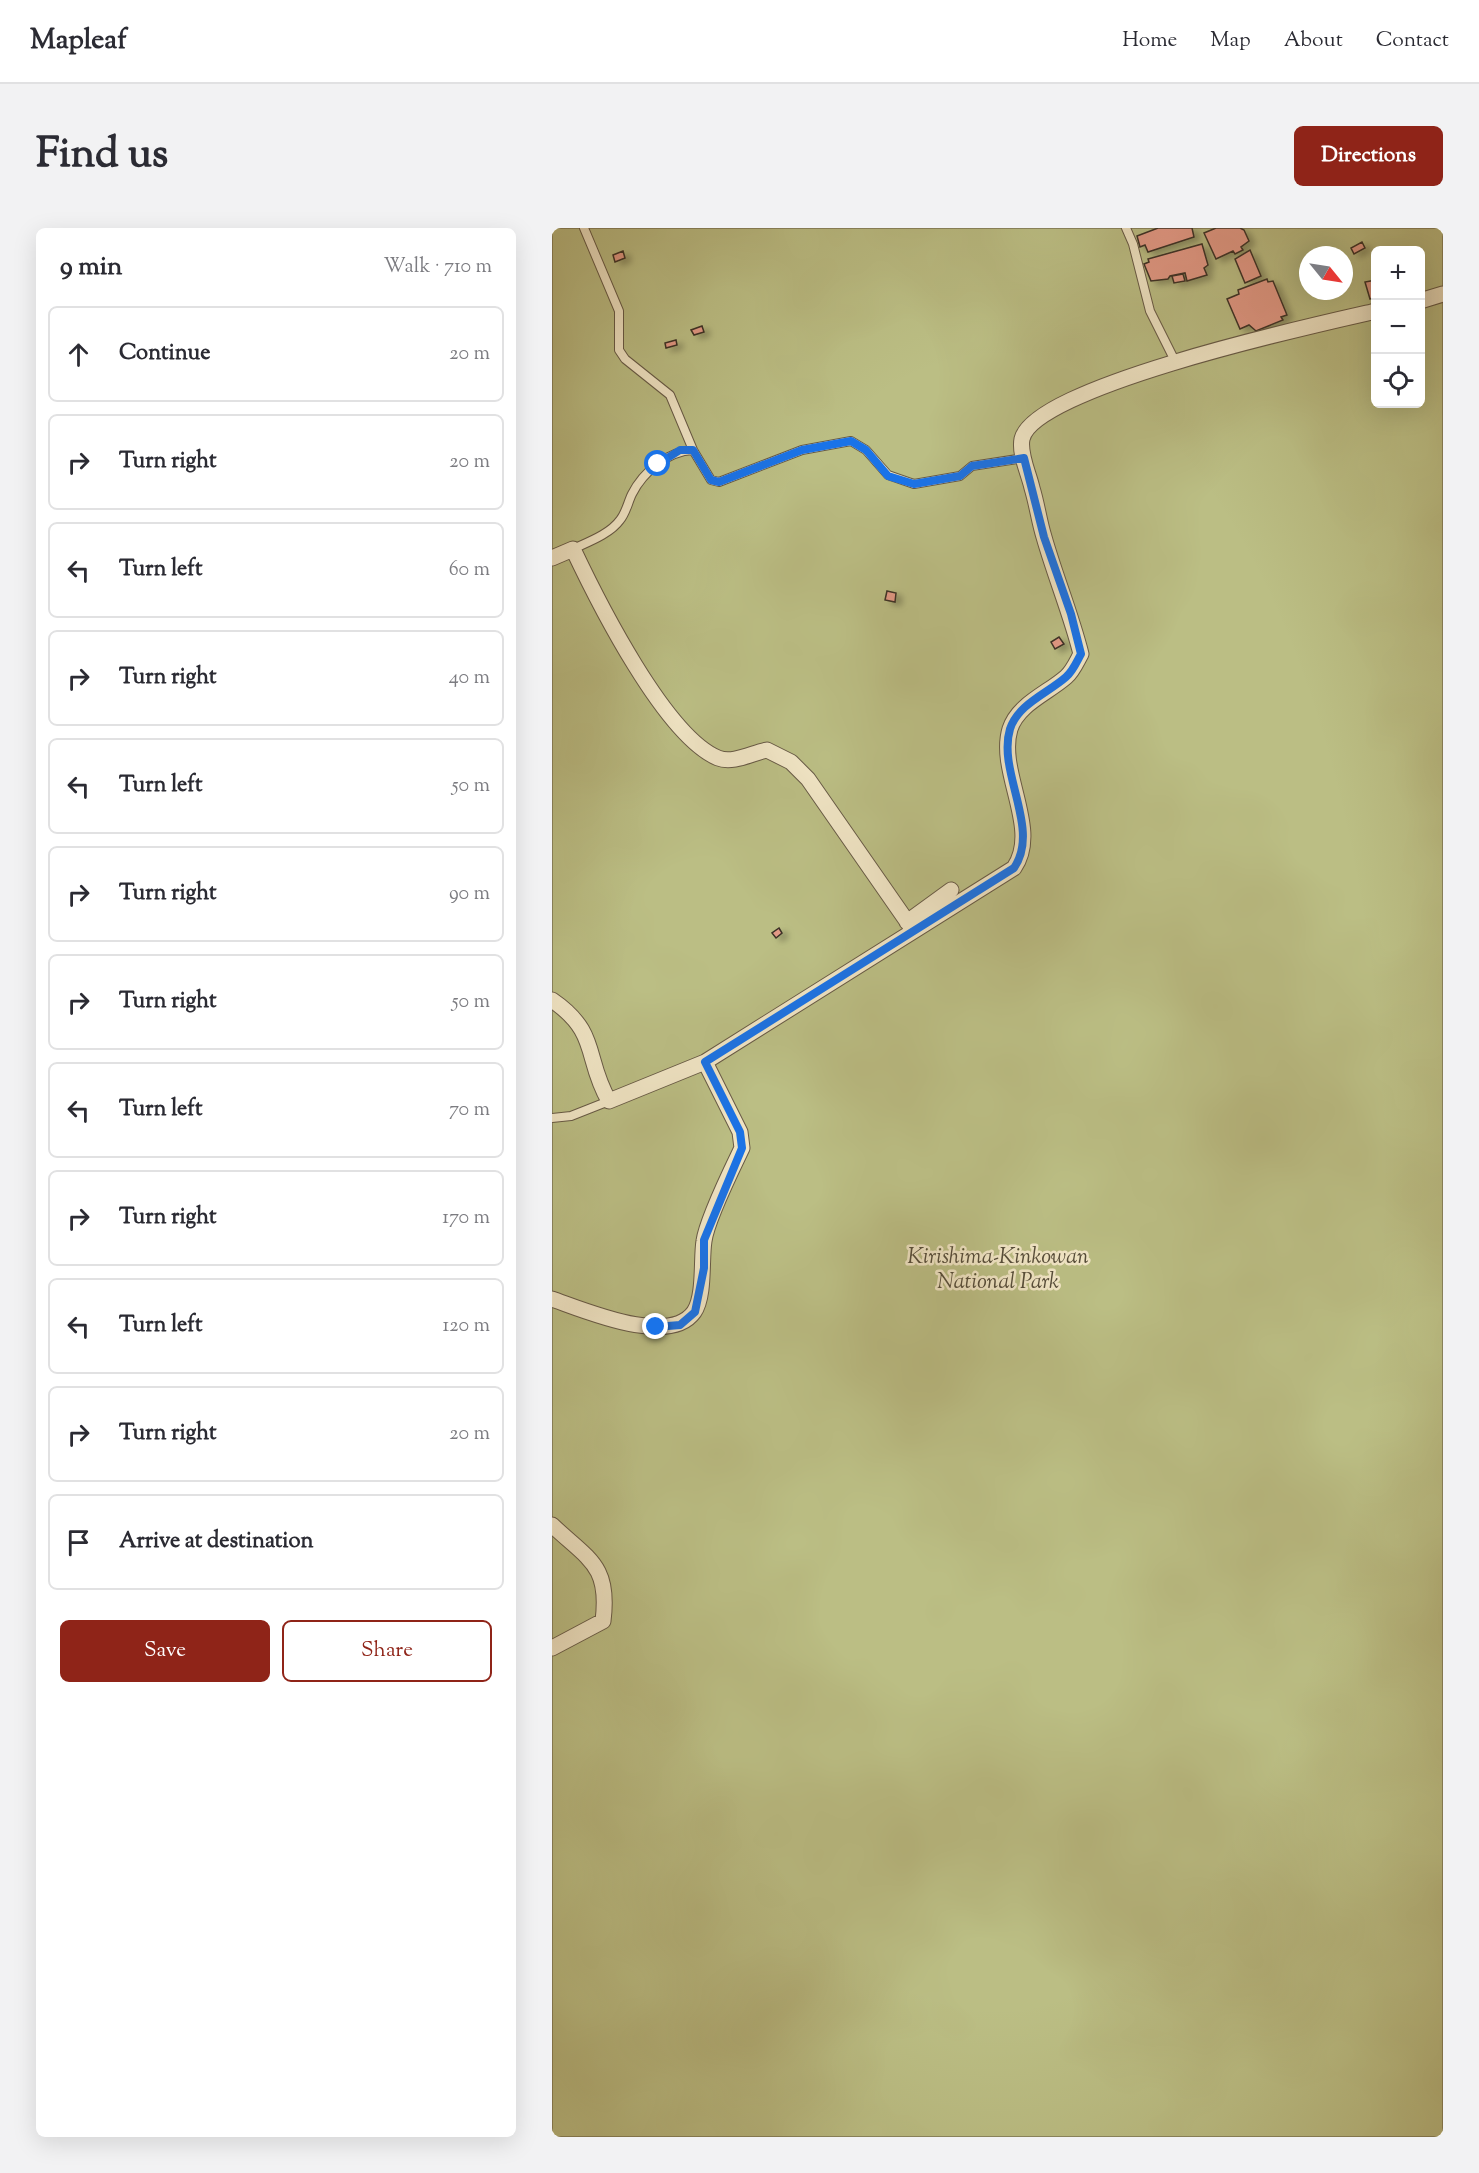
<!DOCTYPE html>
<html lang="en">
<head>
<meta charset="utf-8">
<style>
	:root { --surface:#fff; --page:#f2f2f3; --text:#2b2b33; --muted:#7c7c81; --line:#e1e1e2; --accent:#8f2418 }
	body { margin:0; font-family:"Sorts Mill Goudy",serif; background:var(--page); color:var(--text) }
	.controls { position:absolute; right:18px; top:18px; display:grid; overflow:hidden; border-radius:9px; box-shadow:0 6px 24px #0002 }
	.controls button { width:54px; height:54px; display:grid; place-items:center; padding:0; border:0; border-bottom:2px solid var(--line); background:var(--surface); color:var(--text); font:30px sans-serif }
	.compass { position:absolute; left:747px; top:18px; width:54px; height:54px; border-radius:50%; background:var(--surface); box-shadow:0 6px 24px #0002; rotate:120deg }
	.stop { position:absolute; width:18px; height:18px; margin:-14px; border:4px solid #1a73e8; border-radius:50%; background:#fff }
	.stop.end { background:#1a73e8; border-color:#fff; box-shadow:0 2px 6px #0008 }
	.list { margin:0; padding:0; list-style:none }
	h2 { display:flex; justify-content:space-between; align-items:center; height:78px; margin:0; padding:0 24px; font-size:26px }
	h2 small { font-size:20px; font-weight:400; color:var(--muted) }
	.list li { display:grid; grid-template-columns:39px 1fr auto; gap:18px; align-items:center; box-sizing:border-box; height:96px; margin:0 12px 12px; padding:0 12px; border:2px solid var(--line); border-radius:9px }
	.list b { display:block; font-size:22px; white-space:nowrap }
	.list em { font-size:20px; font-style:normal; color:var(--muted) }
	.actions { display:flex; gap:12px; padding:18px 24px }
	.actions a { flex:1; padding:14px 0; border:2px solid var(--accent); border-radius:9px; text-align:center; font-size:21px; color:var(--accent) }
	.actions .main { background:var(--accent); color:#fff }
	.icon { flex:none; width:33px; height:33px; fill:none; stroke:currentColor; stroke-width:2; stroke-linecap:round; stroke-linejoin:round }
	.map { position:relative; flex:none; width:891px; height:1909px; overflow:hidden; border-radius:9px }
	header { display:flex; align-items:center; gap:36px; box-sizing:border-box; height:84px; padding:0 30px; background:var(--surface); border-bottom:2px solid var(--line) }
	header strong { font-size:28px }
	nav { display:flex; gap:33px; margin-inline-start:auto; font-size:21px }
	.intro { display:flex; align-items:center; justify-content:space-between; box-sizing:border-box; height:144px; padding:0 36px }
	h1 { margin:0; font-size:42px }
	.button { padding:15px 27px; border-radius:9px; background:var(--accent); color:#fff; font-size:21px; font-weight:700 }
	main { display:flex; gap:36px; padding:0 36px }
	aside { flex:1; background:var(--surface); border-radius:9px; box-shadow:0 6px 24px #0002 }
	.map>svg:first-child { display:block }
</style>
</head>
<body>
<header>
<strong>Mapleaf</strong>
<nav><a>Home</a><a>Map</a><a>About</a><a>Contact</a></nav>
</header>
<div class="intro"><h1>Find us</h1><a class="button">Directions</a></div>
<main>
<aside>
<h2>9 min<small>Walk · 710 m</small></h2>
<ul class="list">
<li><svg class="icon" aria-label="ahead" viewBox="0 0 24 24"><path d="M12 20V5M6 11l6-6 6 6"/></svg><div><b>Continue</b></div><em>20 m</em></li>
<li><svg class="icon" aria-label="right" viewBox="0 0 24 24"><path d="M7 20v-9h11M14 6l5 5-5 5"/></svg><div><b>Turn right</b></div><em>20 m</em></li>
<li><svg class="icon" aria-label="left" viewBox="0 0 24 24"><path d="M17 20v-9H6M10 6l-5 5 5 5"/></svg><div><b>Turn left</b></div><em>60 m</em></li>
<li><svg class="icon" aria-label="right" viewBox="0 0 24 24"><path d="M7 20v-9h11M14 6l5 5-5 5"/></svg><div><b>Turn right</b></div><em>40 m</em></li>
<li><svg class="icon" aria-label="left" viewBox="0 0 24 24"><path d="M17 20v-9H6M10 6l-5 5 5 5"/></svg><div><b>Turn left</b></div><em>50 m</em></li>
<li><svg class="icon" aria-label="right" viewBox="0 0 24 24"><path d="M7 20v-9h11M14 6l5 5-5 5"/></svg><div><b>Turn right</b></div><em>90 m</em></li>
<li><svg class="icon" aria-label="right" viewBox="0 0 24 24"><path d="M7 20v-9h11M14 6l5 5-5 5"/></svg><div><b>Turn right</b></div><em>50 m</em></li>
<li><svg class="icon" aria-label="left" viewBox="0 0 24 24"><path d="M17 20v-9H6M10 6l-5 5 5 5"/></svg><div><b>Turn left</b></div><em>70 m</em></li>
<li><svg class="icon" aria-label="right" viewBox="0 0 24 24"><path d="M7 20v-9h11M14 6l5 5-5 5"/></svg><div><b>Turn right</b></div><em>170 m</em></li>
<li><svg class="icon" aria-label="left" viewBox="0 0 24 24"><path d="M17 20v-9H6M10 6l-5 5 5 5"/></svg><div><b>Turn left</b></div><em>120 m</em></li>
<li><svg class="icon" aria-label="right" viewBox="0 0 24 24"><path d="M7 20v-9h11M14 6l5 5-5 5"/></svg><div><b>Turn right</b></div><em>20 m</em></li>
<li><svg class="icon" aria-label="arrive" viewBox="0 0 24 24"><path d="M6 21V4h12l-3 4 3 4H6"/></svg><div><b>Arrive at destination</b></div></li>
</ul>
<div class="actions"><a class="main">Save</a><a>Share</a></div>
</aside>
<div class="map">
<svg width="891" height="1909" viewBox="0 0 891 1909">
	<defs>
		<filter id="shadow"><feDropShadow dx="6" dy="3.5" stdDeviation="3" flood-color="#0004"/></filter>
	</defs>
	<rect width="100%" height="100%" fill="#e9d9a8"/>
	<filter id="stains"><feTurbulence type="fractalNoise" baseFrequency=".00333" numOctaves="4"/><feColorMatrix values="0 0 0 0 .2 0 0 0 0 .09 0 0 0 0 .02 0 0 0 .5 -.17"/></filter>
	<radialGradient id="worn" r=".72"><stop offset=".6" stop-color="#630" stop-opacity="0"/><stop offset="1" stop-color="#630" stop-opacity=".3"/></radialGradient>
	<path fill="#bbbe84" stroke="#7c7755" stroke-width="1.5" fill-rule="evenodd" d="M0 0H891V1909H0ZM824 22H868V176H824ZM756 27H792V63H756Z"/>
	<path fill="#e39986" stroke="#3c3026" stroke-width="1.5" filter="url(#shadow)" d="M606 0H640L642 9 596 24 593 17 588 19 585 8Z
		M664 0H688L692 2 697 13 689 19 691 22 683 26 681 23 664 31 652 5Z
		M810 14 813 20 802 26 799 20Z
		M650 16 656 37 652 40 655 47 635 53 633 45 618 48 616 51 599 53 592 36 597 34 596 31Z
		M698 22 709 48 693 55 683 31Z
		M71 23 73 30 63 34 61 27Z
		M631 46 633 53 622 55 620 48Z
		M715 51 716 54 721 53 735 87 729 89 731 92 704 103 697 97 688 101 675 71 687 66 686 62Z
		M824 52V69L818 71 813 54Z
		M150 98 152 104 142 107 139 102Z
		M124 112 125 117 114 120 113 115Z
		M335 363 344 365 343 374 333 372Z
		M507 409 512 416 503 421 499 414Z
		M227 700 230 705 224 710 220 705Z"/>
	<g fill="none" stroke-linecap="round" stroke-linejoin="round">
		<g stroke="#675a46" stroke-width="10">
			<path id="service" d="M32 0 67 83V122L73 131 118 167 141 222 159 252 167 254 250 222 299 213 314 222 336 247 362 256 408 248 420 238 472 230
				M574 0 581 16 598 83 623 133
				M21 321C36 314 58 306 68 292 74 285 76 274 80 266 91 244 116 223 141 222
				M0 890 19 888 57 873"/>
		</g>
		<g stroke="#675a46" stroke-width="17">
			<path id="minor" d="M868 73 891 66
				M0 330 21 321C46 374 113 508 166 530 181 536 200 525 215 522L239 534 256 551 361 702
				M355 694 399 662
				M0 772C48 805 32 830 57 873L153 834 462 640C489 601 445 544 458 501 466 476 496 465 514 449 521 443 525 433 529 426 519 386 503 348 492 309 487 293 485 276 480 260 477 246 467 226 470 211 482 158 767 96 824 83
				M0 1071C32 1082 117 1119 142 1084 153 1068 149 1031 152 1013 155 991 180 941 190 920L188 904 153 834
				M0 1297C37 1332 58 1337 51 1393L0 1420"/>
		</g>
		<use href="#service" stroke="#f1e6c6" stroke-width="8"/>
		<use href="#minor" stroke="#f1e6c6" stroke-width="15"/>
	</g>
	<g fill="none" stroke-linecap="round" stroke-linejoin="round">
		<path stroke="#1a73e8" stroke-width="8" d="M104 1099 128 1097 143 1084 152 1040V1012L190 920 188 904 153 834 462 640C489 601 445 544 458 501 466 476 496 465 514 449 521 443 525 433 529 426L519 386 492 309 472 230 420 238 408 248 362 256 336 248 314 222 299 213 250 222 167 254 159 252 141 222H128L106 236"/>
	</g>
	<g text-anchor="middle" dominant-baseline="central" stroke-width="5" stroke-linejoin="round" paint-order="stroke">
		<g font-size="22" font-style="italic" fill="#554c39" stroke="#f1e6c6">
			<text x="446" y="1030">Kirishima-Kinkowan<tspan x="446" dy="25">National Park</tspan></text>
		</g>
	</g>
	<rect width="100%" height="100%" filter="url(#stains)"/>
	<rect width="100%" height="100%" fill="url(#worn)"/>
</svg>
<div class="controls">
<button>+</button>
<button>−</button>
<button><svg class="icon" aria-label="locate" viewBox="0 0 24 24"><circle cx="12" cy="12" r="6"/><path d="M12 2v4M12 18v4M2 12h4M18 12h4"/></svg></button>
</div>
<svg class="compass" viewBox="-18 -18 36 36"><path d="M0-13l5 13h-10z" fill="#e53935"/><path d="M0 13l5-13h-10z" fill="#7c7c81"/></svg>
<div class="stop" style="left:106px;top:236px"></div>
<div class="stop end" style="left:104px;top:1099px"></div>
</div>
</main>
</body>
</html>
